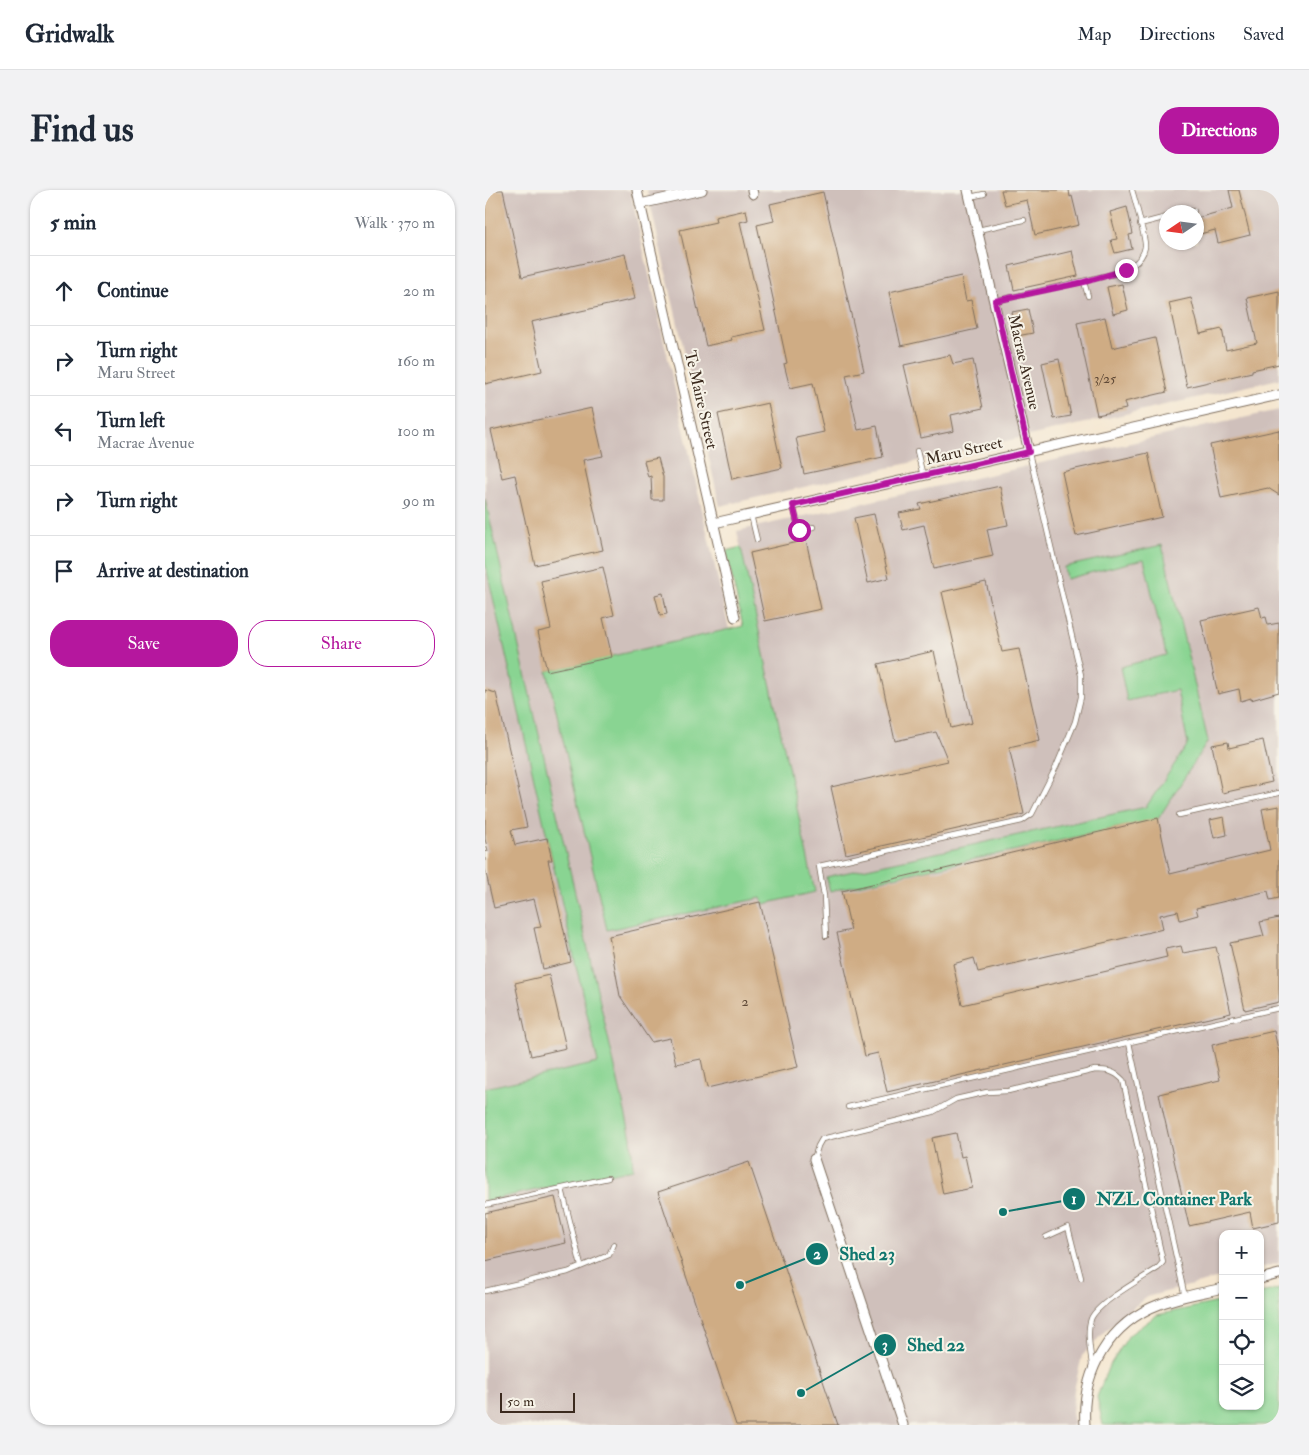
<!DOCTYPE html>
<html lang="en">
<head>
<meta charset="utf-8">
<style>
	:root { --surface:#fff; --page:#f2f2f3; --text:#1f2937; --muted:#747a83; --line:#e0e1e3; --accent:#b5179e }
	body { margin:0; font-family:"IM FELL Double Pica",serif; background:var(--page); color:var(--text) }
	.controls { position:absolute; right:15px; bottom:15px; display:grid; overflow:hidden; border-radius:10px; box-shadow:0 1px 4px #0004 }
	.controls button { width:45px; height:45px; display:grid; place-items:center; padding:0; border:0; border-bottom:1px solid var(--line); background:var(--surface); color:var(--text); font:25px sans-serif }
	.compass { position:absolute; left:674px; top:15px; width:45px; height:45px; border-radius:50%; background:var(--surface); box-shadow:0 1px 4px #0004; rotate:257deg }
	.scale { position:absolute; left:15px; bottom:12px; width:75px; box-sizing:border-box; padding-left:5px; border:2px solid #3b2a1e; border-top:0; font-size:14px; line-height:18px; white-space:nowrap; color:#3b2a1e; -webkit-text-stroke:4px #f7f3e8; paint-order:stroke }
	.stop { position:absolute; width:15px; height:15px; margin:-11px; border:4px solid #b5179e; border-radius:50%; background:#fff }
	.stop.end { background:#b5179e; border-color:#fff; box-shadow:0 1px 5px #0008 }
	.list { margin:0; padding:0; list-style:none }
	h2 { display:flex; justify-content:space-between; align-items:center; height:65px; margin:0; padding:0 20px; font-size:21px }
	h2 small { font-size:16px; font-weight:400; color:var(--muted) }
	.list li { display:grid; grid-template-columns:32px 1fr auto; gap:15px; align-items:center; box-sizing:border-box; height:70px; padding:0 20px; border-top:1px solid var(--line) }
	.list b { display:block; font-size:19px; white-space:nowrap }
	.list p { margin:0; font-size:16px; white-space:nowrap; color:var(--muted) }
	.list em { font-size:16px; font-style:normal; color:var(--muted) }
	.actions { display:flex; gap:10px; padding:15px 20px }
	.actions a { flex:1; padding:11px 0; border:1px solid var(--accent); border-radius:20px; text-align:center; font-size:18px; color:var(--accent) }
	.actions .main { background:var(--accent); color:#fff }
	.icon { flex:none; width:28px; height:28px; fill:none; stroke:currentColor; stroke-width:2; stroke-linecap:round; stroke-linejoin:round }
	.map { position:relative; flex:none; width:794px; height:1235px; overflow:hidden; border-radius:20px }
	header { display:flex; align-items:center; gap:30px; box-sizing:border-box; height:70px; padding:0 25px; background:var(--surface); border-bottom:1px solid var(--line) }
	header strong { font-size:24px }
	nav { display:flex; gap:28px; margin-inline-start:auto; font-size:18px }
	.intro { display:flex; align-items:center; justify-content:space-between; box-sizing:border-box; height:120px; padding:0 30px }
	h1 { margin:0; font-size:35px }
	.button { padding:12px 22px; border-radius:20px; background:var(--accent); color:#fff; font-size:18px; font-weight:700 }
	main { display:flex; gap:30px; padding:0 30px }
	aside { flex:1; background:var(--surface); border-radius:20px; box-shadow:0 1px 4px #0004 }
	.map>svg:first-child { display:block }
</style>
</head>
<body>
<header>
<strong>Gridwalk</strong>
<nav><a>Map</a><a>Directions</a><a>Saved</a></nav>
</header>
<div class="intro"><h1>Find us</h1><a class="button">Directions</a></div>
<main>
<aside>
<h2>5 min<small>Walk · 370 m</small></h2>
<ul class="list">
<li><svg class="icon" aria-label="ahead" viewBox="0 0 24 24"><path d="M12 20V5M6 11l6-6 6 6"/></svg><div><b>Continue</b></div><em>20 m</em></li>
<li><svg class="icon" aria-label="right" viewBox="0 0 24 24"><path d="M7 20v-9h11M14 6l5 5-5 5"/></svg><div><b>Turn right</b><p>Maru Street</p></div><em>160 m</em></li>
<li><svg class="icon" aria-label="left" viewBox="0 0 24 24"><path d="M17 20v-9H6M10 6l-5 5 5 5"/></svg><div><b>Turn left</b><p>Macrae Avenue</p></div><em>100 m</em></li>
<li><svg class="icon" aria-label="right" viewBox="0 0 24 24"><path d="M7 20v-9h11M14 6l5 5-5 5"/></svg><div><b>Turn right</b></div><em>90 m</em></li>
<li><svg class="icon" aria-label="arrive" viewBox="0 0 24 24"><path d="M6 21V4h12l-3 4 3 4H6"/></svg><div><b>Arrive at destination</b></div></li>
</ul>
<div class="actions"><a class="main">Save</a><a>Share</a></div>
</aside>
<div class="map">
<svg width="794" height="1235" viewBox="0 0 794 1235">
	<rect width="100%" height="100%" fill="#f7f3e8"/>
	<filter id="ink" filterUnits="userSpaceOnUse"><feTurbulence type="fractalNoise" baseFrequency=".02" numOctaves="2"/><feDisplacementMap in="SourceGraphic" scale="10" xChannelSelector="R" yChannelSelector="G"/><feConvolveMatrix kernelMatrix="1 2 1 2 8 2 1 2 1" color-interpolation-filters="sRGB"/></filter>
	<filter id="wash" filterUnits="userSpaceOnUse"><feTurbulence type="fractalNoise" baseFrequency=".0096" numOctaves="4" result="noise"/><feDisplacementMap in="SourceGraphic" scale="20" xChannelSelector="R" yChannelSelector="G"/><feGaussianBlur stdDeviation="1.12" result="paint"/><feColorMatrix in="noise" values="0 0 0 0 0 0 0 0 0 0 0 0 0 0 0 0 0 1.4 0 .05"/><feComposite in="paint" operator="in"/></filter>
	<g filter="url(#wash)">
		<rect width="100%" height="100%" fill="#f5e6cf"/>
		<path fill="#cfc0bb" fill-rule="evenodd" d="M0 0H145L244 439 62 481 277 708 278 714 330 702 252 341 794 220V1073L775 1078V1044H738V1087L661 1107 619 1142 597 1166 589 1200 587 1222 589 1235H0V1011L148 979 146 948 0 308Z
			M162 0H794V189L235 316ZM682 22H712V52H682Z
			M0 372 113 873 0 898Z"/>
		<path fill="#89d492" stroke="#627f58" d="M0 308 146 948 148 979 0 1011V898L113 873 0 372Z
			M677 355 723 551 673 629 345 701 341 687 661 617 703 554 692 500 642 511 635 477 681 465 659 369 581 389 579 377Z
			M256 357 330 702 279 714 276 708 122 740 62 481 258 436 241 361Z
			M794 1099V1235H618L612 1207 623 1178 644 1145 672 1125 738 1111V1216H775V1103Z"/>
		<g id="blocks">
			<path fill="#cfac84" d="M0 0H18L37 87 140 64 150 109 46 132 57 181 0 194Z
				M516 0H584L585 7 587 6 594 35 550 45 542 10 520 15Z
				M744 0H754L765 45 733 53 730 40 715 44 712 28 748 18Z
				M338 2 379 181 361 185 373 240 392 236 398 267 319 284 311 248 339 242 328 193 305 198 299 174 302 173 272 35 289 31 285 14Z
				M642 17 648 44 644 45 647 59 630 63 626 50 632 49 625 22Z
				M261 20 263 30 255 32 280 140 246 147 247 150 221 156 195 40 231 32 230 27Z
				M587 61 593 86 529 100 524 76Z
				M476 86 481 111 486 110 492 139 416 156 404 102Z
				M637 94 643 120 628 124 622 97Z
				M794 101V174L767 180V182L702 197 684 113 706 108 715 144 737 139 741 160 772 153 762 108Z
				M543 119 548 143 532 146 527 122Z
				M620 127 627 158 670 148 682 202 639 212 641 219 612 225 592 133Z
				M465 165 468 174 488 170 498 218 466 225 469 241 436 248 419 175Z
				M574 169 586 226 569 229 557 173Z
				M283 213 297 278 247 289 233 224Z
				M107 218 118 266 98 270 118 360 50 375 30 285 17 288 6 240Z
				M794 240V305L783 298 736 308 725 255Z
				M663 263 677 327 591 346 577 282Z
				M173 268 178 287V310H167L166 286 163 287 159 271Z
				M515 296 523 335 502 339 508 366 449 379 439 335 418 340 414 323 436 319 434 314Z
				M389 324 404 388 383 393 369 328Z
				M321 350 336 419 280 431 265 363Z
				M118 377 129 425 118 428 127 467 62 481 53 442 66 439 56 391Z
				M501 392 517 462 534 459 555 550 524 557 539 624 361 664 346 597 463 571 451 542 410 551 393 474 449 461 466 538 487 533 457 402Z
				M178 403 182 424 175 425 170 405Z
				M774 417 777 428 781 427 783 435 794 433V502L766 510V508L756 511 754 499 733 504 716 430Z
				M0 500 11 503 42 637 26 640 30 655 62 648 67 670H63L86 772 58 779 49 738 56 737 49 709 9 718 0 679V662L3 661 0 649Z
				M778 550 787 592 737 603 727 555 743 552 744 558Z
				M794 616V708L785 710 783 701 711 718 713 725 695 730 693 721 675 725 678 739 493 782 489 768 468 774 477 815 682 767 680 759 696 756 698 763 731 757 746 823 402 902 393 863 380 866 352 743 366 740 357 701 447 680V682L673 628 685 684 785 660 777 619Z
				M739 627 742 645 729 648 725 630Z
				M275 712 313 877 222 898 216 869 191 874 185 848 166 852 135 806 124 746Z
				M794 728V812L760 820 745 753 779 746 775 732Z
				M64 785 81 858 46 866 30 793Z
				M789 841 794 864V1032L768 1038 765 1022 704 1036 674 904 735 890 727 855Z
				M471 943 476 967 480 966 487 998 458 1004 447 948Z
				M264 972 337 1188 353 1235H251L173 1002Z
				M70 1007 81 1053 0 1071V1023Z"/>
		</g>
	</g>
	<g filter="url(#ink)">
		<use href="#blocks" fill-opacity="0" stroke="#7c6c5c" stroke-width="1"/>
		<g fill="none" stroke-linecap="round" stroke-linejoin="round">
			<g stroke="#7c6c5c" stroke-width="6">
				<path id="service" d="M485 7 499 4
					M702 22 709 21
					M655 34 682 27
					M493 40 539 30
					M599 92 603 106
					M510 111 629 84C642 79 657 73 660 57 661 50 650 10 647 0
					M432 261 438 286
					M308 315 314 340 328 337
					M266 325 272 350
					M694 625 794 603
					M341 746 339 706 334 676 537 631 547 624 571 577 590 532 596 507V485L544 263
					M644 853 700 1107
					M363 917 794 818
					M329 969 333 956 337 949 448 922 471 909 502 902 523 901 610 880C623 880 629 881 638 890L678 1072 673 1078C658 1088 612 1113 606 1129 601 1143 606 1162 607 1176
					M77 999 96 1076
					M0 1015 123 988
					M561 1047 583 1037 596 1088
					M0 1101 83 1082 124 1065 129 1054"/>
			</g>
			<g stroke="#7c6c5c" stroke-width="11">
				<path id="minor" d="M152 0 250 427
					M267 0 268 4
					M483 0 544 262
					M155 14 217 0
					M229 333 794 205
					M329 969 418 1235
					M775 1089 794 1084
					M600 1235C596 1182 624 1133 675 1114 695 1106 717 1103 738 1098"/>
			</g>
			<use href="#service" stroke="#fff" stroke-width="4.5"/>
			<use href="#minor" stroke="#fff" stroke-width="9"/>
		</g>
	</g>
	<g fill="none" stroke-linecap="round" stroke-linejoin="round" filter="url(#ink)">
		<path stroke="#b5179e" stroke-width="6" d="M314 340 308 315 544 262 510 111 599 92 641 80"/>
	</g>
	<g text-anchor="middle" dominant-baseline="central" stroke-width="4" stroke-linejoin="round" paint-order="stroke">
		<g font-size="14" fill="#604a38">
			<text x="620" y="188">3/25</text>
			<text x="260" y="811">2</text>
		</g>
		<g font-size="16" fill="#3b2a1e" stroke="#f7f3e8">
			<text transform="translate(539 172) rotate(77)">Macrae Avenue</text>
			<text transform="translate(216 210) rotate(77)">Te Maire Street</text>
			<text transform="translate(479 261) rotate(-13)">Maru Street</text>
		</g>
	</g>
	<path fill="none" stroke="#0f766e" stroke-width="2" d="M518 1022L589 1009M255 1095L332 1064M316 1203L400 1155"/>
	<g fill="#0f766e" stroke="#f7f3e8" stroke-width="2">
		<circle cx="518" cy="1022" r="5"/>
		<circle cx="255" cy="1095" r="5"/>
		<circle cx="316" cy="1203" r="5"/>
		<circle cx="589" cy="1009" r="12"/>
		<circle cx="332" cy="1064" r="12"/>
		<circle cx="400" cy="1155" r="12"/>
	</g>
	<g font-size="15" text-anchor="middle" font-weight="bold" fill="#fff">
		<text x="589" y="1014">1</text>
		<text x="332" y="1069">2</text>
		<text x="400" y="1160">3</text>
	</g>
	<g font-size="18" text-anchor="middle" font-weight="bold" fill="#0f766e" stroke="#f7f3e8" stroke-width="4" stroke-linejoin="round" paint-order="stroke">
		<text x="689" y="1015">NZL Container Park</text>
		<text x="382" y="1070">Shed 23</text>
		<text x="451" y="1161">Shed 22</text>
	</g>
</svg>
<div class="controls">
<button>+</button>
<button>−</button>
<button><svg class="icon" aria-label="locate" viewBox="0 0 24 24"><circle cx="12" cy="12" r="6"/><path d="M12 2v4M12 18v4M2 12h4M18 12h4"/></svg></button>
<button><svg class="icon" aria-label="layers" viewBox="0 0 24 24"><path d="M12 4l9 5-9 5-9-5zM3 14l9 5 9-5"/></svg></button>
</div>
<svg class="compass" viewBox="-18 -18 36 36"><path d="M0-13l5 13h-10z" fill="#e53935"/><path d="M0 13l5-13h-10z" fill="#747a83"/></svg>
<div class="scale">50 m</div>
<div class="stop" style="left:314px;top:340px"></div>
<div class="stop end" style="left:641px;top:80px"></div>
</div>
</main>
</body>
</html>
